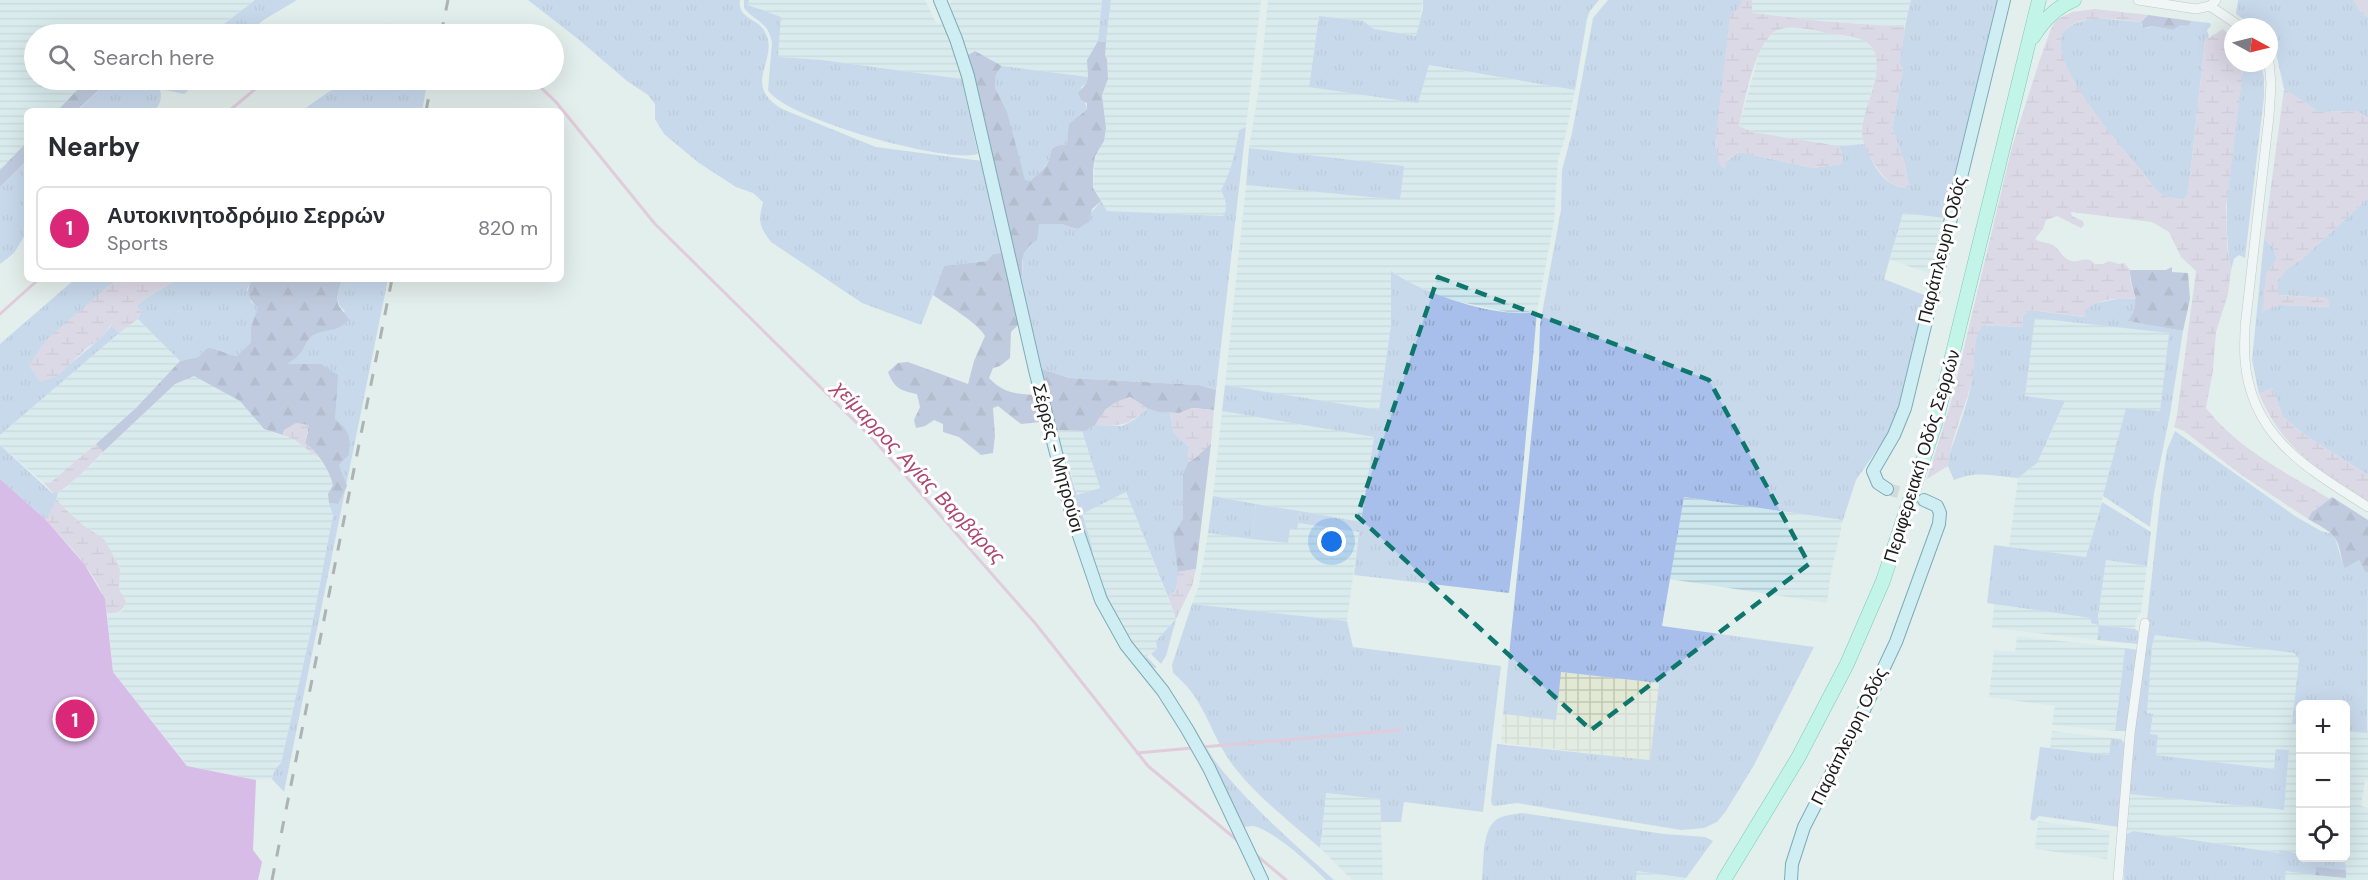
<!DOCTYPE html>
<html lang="en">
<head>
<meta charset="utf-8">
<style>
	:root { --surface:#fff; --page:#f2f2f3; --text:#2b2b33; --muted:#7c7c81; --line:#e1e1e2; --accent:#db2777 }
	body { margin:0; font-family:"DM Sans",sans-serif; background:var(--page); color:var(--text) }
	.controls { position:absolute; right:18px; bottom:18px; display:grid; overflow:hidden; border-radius:9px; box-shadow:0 6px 24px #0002 }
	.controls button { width:54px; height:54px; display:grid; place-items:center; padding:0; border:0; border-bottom:2px solid var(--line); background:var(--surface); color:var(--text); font:30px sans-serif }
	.compass { position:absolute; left:2224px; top:18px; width:54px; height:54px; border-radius:50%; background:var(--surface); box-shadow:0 6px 24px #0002; rotate:97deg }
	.you { position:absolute; left:1332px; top:542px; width:21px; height:21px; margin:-15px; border:4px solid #fff; border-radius:50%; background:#1a73e8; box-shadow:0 0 0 9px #1a73e833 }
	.badge { display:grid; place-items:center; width:39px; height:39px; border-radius:50%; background:var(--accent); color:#fff; font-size:20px; font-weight:700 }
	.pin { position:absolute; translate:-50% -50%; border:3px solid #fff; box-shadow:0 2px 6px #0006 }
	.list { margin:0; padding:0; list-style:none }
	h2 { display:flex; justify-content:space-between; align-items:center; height:78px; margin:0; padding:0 24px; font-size:26px }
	h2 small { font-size:20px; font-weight:400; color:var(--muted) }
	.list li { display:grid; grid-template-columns:39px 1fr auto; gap:18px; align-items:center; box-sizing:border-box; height:84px; margin:0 12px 12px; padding:0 12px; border:2px solid var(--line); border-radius:9px }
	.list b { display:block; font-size:22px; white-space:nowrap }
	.list p { margin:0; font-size:20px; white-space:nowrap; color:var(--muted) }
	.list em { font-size:20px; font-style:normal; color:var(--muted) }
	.icon { flex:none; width:33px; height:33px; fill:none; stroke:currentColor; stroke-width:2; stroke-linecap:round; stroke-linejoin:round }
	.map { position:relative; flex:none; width:2368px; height:880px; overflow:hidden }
	.search { position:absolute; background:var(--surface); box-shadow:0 6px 24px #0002; left:24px; top:24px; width:540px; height:66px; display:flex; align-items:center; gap:15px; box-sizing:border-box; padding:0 21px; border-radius:33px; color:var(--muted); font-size:22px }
	.panel { position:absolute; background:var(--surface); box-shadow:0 6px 24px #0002; left:24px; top:108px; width:540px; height:174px; border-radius:9px }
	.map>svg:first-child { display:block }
</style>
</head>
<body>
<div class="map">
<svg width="2368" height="880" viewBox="0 0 2368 880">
	<defs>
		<pattern id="industrial-grid" width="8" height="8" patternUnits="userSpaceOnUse" patternTransform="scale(1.5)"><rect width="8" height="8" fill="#e1e8d4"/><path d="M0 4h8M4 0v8" fill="none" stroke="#c1c7b6"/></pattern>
		<pattern id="farmland-rules" width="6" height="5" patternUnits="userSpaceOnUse" patternTransform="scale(1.5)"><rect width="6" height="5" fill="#cde7ee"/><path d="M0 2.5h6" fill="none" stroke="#b0c6cc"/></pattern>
		<pattern id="grass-tufts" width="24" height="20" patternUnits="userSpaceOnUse" patternTransform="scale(1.5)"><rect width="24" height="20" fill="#a7bfea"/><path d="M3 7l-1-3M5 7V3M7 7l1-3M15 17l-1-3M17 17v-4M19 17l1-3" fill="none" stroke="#8fa4c8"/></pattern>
		<pattern id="forest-firs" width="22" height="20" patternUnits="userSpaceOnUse" patternTransform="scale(1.5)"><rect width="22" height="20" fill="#969fcf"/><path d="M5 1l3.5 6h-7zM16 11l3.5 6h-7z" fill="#7a81a7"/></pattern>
		<pattern id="wetland-marsh" width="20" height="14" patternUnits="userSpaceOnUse" patternTransform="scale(1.5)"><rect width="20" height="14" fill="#d3bfdd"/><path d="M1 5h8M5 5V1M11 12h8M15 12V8" fill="none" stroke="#b5a4bd"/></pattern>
	</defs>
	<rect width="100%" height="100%" fill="#e3efec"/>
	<path fill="url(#industrial-grid)" d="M1560 672 1660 683 1650 760 1501 743 1503 714 1556 719Z"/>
	<path fill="url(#farmland-rules)" d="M0 0H255L211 34H34V80H87L57 111H27V142L0 170Z
		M749 0H925L936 23 944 24 962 79 822 60 777 57 781 17 748 5Z
		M951 0H1102L1098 41 1087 60 1088 77 1002 66 975 51 966 56 950 6Z
		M1111 0H1261L1246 127 1239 130 1233 160 1228 178 1221 190 1226 204 1227 209 1223 216 1107 211 1093 188 1095 156 1104 141 1106 128 1102 95 1108 79 1107 59 1104 56Z
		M1268 0H1423L1417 36 1374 29 1363 21 1319 16 1309 86 1428 65 1575 90 1565 138 1558 159 1554 221 1537 312 1521 315 1447 299 1402 279 1392 271 1391 325 1379 410 1225 385 1246 185 1400 200 1403 166 1249 148 1260 81Z
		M1752 0H1911L1904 27 1820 21 1751 13Z
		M1797 28 1854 38 1865 41 1874 50 1878 64 1862 131 1865 144 1839 146 1752 132 1739 126 1760 50 1769 36 1780 29Z
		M1903 213 1944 218 1929 273 1890 260Z
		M2035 317 2169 333 2160 411 2103 496 2086 557 2009 547 2018 478 2037 463 2065 402 2025 397Z
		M138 319 180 361 137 407 58 478 50 483 43 482 0 445V435L133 321Z
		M194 376 240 401 264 429 295 440 318 458 327 468 333 485 328 494 333 515 312 627 281 763 275 769 272 779 256 780 188 766 113 672 107 613 117 614 123 610 125 602 119 589 120 568 104 539 84 526 64 508 57 499 58 493 80 475 165 393 175 384Z
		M1222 411 1374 437 1361 522 1213 496Z
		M1055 430 1082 431 1100 488 1077 495 1070 470H1066Z
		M1126 492 1176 619 1156 641 1157 649 1144 659 1137 652 1112 606 1096 569 1090 539 1082 513Z
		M1684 497 1843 520 1831 573 1827 603 1669 579Z
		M1298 523 1359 532 1347 621 1192 604 1199 585 1208 533 1288 543 1290 529 1297 530Z
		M2106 560 2147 566 2141 612 2136 620 2135 629 2100 625 2097 640 1992 628 1994 604 2092 618 2099 624 2098 616Z
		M2155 635 2294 653 2299 659 2292 724 2300 725V858H2346V731L2367 733 2368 724V780H2365L2361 806 2368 808V880H2277L2279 853 2133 831 2125 835 2128 794 2284 810 2289 750 2274 769 2156 755 2158 735 2150 734 2153 714 2147 713 2152 646Z
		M2017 636 2125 648 2115 731 2052 725 2055 706 1989 697 1994 650 2015 652Z
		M2052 731 2111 738 2109 755 2050 748Z
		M1325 793 1380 799 1383 880H1352L1320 848Z
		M2038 821 2110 831 2107 859 2035 849Z
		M1637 871 1686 878 1684 880H1636Z"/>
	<path fill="url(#grass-tufts)" d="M255 0H297L265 19 246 34H211Z
		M528 0H740C737 18 756 18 764 30 782 59 739 83 782 109L876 147 982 161 984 164 1002 253 993 254 987 261 944 266 921 325 862 303 771 242C759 226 758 222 763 202L753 193 736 187 699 163 664 134 655 119V104L648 95 627 81 578 39Z
		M744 0H749L748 5 781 17 778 57 822 60 962 79 978 154C946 164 784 118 768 90L772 42C767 20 756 23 744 8Z
		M1102 0H1111L1106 42 1098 41Z
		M1423 0H1599L1590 11 1587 19 1575 90 1429 65 1418 103 1309 87 1319 16 1363 21 1374 29 1416 36 1423 9Z
		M1608 0H1742L1715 144 1721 165 1739 152 1813 168 1841 164 1843 158 1839 146 1865 144C1872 164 1885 190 1909 187L1904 161 1892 128 1903 69 1899 64C1903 42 1905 21 1911 0H1997L1944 218 1903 213 1884 279 1924 295 1925 299 1898 413 1890 431 1856 480 1843 520 1684 497 1662 626 1814 647 1754 765 1726 811 1717 822 1704 828 1681 830 1517 803 1495 806 1492 805 1491 801 1497 744 1650 760 1659 683 1561 672 1556 720 1503 714 1539 360 1540 324 1561 210 1562 170 1572 133 1593 18Z
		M2238 0H2354L2362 13 2368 17V118L2356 111 2319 112 2284 89 2276 53 2269 44V27H2255L2236 14Z
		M2096 18 2141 22V25L2147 28 2153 26 2173 30 2181 25 2187 26 2192 21 2210 23 2211 26 2207 30 2209 36 2205 40 2188 194 2183 200C2177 198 2166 198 2161 194 2153 189 2146 176 2140 169 2122 148 2045 61 2063 33 2070 22 2085 21 2096 18Z
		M2244 63H2261L2264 78V97L2245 258 2239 255 2234 259 2231 270C2219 202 2235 131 2244 63Z
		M1002 66 1088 77 1086 84 1081 87 1087 109 1079 115 1067 144C1043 146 1056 153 1045 166 1041 172 1035 176 1030 181H1025L995 88 996 74Z
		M110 80H144L148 82 149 80H200L184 94 160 89C162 98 161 103 154 111H77Z
		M362 80H418L427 84 422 111H301L330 91Z
		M1246 127 1216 390 1199 385 1069 378 1039 368 1018 280 1022 276 1023 255 1039 224H1061L1077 229 1101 201 1107 211 1223 216C1229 206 1225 200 1221 190 1232 171 1235 151 1239 130Z
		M1249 148 1404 166 1400 200 1246 185Z
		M27 160V232L14 253 0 264V187Z
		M2368 198V475L2306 436 2283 417 2272 388 2259 394 2252 360 2264 239 2273 247 2277 259 2266 275 2280 305 2329 307 2327 298 2278 295V280L2287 269 2303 258Z
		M1391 271C1423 294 1498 319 1537 312L1520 502 1509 593 1354 575 1359 532 1298 523 1300 511 1361 522 1374 437 1222 411 1225 385 1379 410 1391 325Z
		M75 279H120L106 288 87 306 56 377C74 359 96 345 112 325L119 333 0 435V344Z
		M178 279H252L247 289 251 302 259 308 251 327V342L237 356C226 355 220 348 209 348L198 357 180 361 138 319 141 312 136 306 149 296Z
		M342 279H388L284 792 272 779 275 769 281 763 312 626 333 515 329 503 338 504 346 486 339 465 349 455C351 435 350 432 335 420V407L321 364H286L299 355 308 339 345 311C333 303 339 291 342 279Z
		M2121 298 2136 299 2134 312 2129 321 2183 331 2170 414 2154 493 2150 527 2103 496 2126 408 2160 411 2169 333 2035 318 2025 396 2065 401 2037 463 2018 478C1995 476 1976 470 1954 480L1948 466V459C1957 430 1971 399 1973 369 1975 356 1972 335 1983 325L2022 327 2023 316 2030 310 2084 317V310L2092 304Z
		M1147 408 1170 413 1174 433 1189 447 1188 462 1183 474V520L1173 535 1179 575 1176 590 1168 597 1126 492 1082 514 1090 539 1096 569 1112 606 1137 652 1144 659 1147 657 1157 668 1152 667C1097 623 1083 535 1066 470H1069L1077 495 1100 488 1082 431 1095 425 1122 426 1134 420Z
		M2175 431 2295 516 2321 531 2333 534C2339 545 2339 557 2345 567L2359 560 2365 572H2368L2367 733 2346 731V704H2300V725L2292 724 2299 659 2294 653 2155 635 2152 646 2147 713 2153 714 2150 734 2158 735 2156 755 2274 769 2276 749 2289 750 2284 810 2128 794 2162 483 2167 450Z
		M0 445 52 493H58L54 509 46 520 0 479Z
		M1213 496 1256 504 1252 539 1208 533Z
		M2102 502 2151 532 2147 566 2106 560 2098 616 2099 625 2135 629 2138 631V644L2097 640 2099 625 2091 623V618L1987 603 1994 545 2086 557Z
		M1192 604 1347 621 1353 647 1501 666 1483 812 1404 802 1401 822H1381L1380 799 1326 793 1320 848C1289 821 1242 785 1223 750 1206 720 1201 696 1173 673L1172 665Z
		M1176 619 1166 656 1161 664 1151 654 1157 649 1156 641Z
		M2125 648 2138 650 2128 731H2115Z
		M1178 708C1197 727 1205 749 1221 769 1254 809 1295 845 1334 880H1326C1308 862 1280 836 1257 827 1253 825 1248 827 1243 827L1211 761Z
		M2111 738 2121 739 2125 744 2119 827 2039 816 2034 821 2030 819 2040 747 2109 755Z
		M1522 813 1664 834 1705 837 1713 841 1686 878 1637 871 1636 880H1482C1484 863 1481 827 1499 818 1506 815 1515 814 1522 813Z
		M2133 831 2279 853 2280 850 2300 854V858H2323L2345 861 2346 870 2316 867 2315 875 2286 871 2285 880H2124L2125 835Z"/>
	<path fill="url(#forest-firs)" d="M2148 15 2192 21 2187 26 2181 25 2173 30 2153 26 2143 28 2141 22Z
		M1098 41 1106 42 1105 56 1107 59 1108 79 1102 95 1106 128 1104 141 1095 156 1093 170V188L1101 201 1092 209 1089 222 1077 229 1061 224H1039L1037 240C1021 250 1022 258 1022 276L1018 280 966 56 975 51 1002 66 996 74 995 88 1007 112 1025 180 1030 181C1035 176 1041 172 1045 167 1056 153 1043 146 1067 144L1069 124 1087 109V103L1081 100 1078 93 1086 84 1088 77 1087 60Z
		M87 80H110L76 111H57Z
		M27 142V160L0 187V170Z
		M1002 253 1019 324 1011 332 1010 358 1000 366 993 368 989 378C1005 394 1013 393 1035 395L1041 422 1021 424 998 406 993 408 995 436 993 453 981 455 959 437 943 432V424L934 420 925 426 916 428 914 420 920 407 917 394C901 391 894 388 888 372L898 363 908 362 968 384 974 361 985 336C977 322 948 306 933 295L944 266 987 261 993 254Z
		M2172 267V272L2188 273 2190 299 2183 331 2128 321C2143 301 2130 291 2130 270H2166Z
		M252 279H342C340 287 335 298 339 306 342 311 346 314 349 320 337 332 331 328 318 333 306 337 306 347 299 355 296 358 291 361 287 364H321L338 375 335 419C350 432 351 435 349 455L339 465 347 486 338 504 329 503 328 494 333 485C329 469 318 453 305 443L308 432 292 428 284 430 283 435 264 429 240 401 194 376 175 384 103 452 96 444 137 407 180 361 198 357 208 348C219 348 226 355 237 356L251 342V327L258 308C248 298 245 293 252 279Z
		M1039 368 1069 378 1199 385 1216 390 1214 410 1192 408 1180 413 1159 412 1147 408 1130 397 1106 409 1095 425 1084 431 1055 430Z
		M1211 444 1196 569 1178 572 1173 535 1183 519V474L1188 462C1198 458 1202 450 1211 444Z
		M2332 497 2368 520V572H2365L2359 560 2345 568C2341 560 2341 552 2338 544 2334 531 2319 526 2308 519L2311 513Z
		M2316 867 2346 870V878L2315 875Z"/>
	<path fill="url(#wetland-marsh)" d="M1742 0H1752V13L1820 21 1904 27 1905 33 1899 64 1903 69 1892 128 1904 161 1909 187C1894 188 1888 182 1879 171 1871 160 1861 143 1862 129 1864 108 1885 68 1873 49 1865 36 1845 36 1831 34 1816 31 1797 25 1781 29 1755 35 1745 102 1739 126L1752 132 1839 146 1843 158 1841 164 1813 168 1739 152 1727 160 1725 169 1720 165 1715 144 1730 15 1738 9Z
		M2354 0H2368V17L2362 13Z
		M2095 9 2148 15 2141 22C2120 20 2076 12 2063 33 2046 61 2122 148 2140 169 2146 177 2153 189 2161 194 2166 198 2177 198 2183 200L2188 194 2205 40 2223 29 2233 40V63H2244L2226 208 2227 245 2231 270 2228 294 2216 332 2213 370 2206 408C2238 449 2286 473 2330 499L2311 513 2308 519 2240 474 2184 431 2174 427 2177 415 2196 271 2181 257 2169 232 2152 222 2071 212 2072 216 2083 221 2084 225 2081 228 2057 216 2046 220 2043 229 2035 239C2041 243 2047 242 2053 245 2061 250 2062 259 2072 261 2081 263 2087 255 2095 264H2103L2109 261 2119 264 2124 263 2130 270V280L2136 299C2118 298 2100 298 2085 310V317L2030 310 2023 316 2022 327 1984 325C1971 336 1976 360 1973 375 1967 406 1951 435 1948 466L1927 479 1951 402 2012 147 2040 59 2051 29 2056 20 2072 12Z
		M2284 89 2319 112 2357 111 2368 118V198L2303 258 2287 269 2278 280V295L2328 298 2329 307 2280 305 2262 312 2266 275 2277 259 2273 247 2264 239Z
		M120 279H178L149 296 136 306 141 312 138 319 119 333 111 325 102 337 87 348 56 377 40 382 29 366 45 341 106 288Z
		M2272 388 2283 417 2306 436 2368 475V501C2317 467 2285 453 2259 394Z
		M1130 397 1147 408C1126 427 1122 426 1095 425 1106 408 1110 403 1130 397Z
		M1192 408 1214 410 1211 444C1202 450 1198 458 1188 462L1189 447 1174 433 1170 413H1180Z
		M296 423 309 425 305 443 313 449 318 458 295 440 283 435 284 430Z
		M96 444 103 452 80 475 58 493H53L43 482 50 483Z
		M57 499 64 508 84 526 104 539 110 549 120 569 119 589 126 602C122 612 118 614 107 613 103 577 69 547 46 520Z
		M1196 569 1192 586 1176 619 1168 597 1176 590 1178 572Z"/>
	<path fill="#a7bfea" d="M1256 504 1300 511 1297 530 1290 529 1288 543 1252 539Z"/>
	<path fill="#c87fe0" d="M0 479 46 520 85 565 105 599 113 672 187 766 256 780 253 850 262 862 258 880H0Z"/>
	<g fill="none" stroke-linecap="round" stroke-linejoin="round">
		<path stroke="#dda2c7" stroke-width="3" d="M334 34C376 22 408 23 451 34
			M533 80 556 102 655 224 874 440 1035 623 1148 766 1238 841
			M229 111 266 80
			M0 314 39 279
			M1202 747 1400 730
			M1137 753 1192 748
			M1255 854 1286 880"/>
		<path stroke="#bbc5c3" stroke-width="12" stroke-dasharray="12 6" stroke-linecap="butt" d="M1887 489 1920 498"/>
		<g stroke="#9a9a9a" stroke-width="10">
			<path id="street" d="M2138 0 2196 9 2210 6 2216 0
				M2210 6 2241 27
				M2269 62 2271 84 2269 116 2245 327C2245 338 2244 349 2245 360 2251 438 2309 469 2368 507
				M2118 880 2130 734 2145 623"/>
		</g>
		<g stroke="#035976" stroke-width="14">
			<path id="secondary" d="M940 0 956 39 968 76 1035 370 1071 512 1101 600 1126 645 1163 691 1187 729 1209 768 1262 880
				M1887 489 1878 483 1873 471 1894 435 1905 408 2004 0
				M1791 880 1792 864 1804 827 1864 710 1896 642 1939 524 1940 513 1937 506 1924 500"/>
		</g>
		<g stroke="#00967a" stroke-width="15">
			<path id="primary" d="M2033 37C2043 21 2056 7 2074 0
				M1724 880 1798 758 1847 664 1883 581 1937 418 2039 0"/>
		</g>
		<use href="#street" stroke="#fff" stroke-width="9"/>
		<use href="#secondary" stroke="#b5edfa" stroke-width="12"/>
		<use href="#primary" stroke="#99fde0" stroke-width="14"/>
		<path stroke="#6b6b6b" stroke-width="3" stroke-dasharray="12 12" stroke-linecap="butt" d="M441 34 448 0
			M426 111 432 80
			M272 880 392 279"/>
	</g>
	<path d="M0 0H2368V880H0ZM1438 277 1709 380 1809 564 1591 730 1357 516Z" fill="#e3efec" fill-opacity=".55" fill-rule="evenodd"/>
	<path fill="none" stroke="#0f766e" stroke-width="4.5" stroke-dasharray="12 8" stroke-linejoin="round" d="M1438 277 1709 380 1809 564 1591 730 1357 516Z"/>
	<g text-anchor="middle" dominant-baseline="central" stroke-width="6" stroke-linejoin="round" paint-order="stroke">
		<g font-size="18" fill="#1d1d1d" stroke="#fff">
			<text transform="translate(1942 250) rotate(-76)">Παράπλευρη Οδός</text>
			<text transform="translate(1922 456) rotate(-73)">Περιφερειακή Οδός Σερρών</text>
			<text transform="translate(1058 458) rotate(75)">Σέρρες - Μητρούσι</text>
			<text transform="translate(1849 736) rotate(-64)">Παράπλευρη Οδός</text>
		</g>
		<g font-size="20" font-style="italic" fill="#ae486d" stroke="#fff">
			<text transform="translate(919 472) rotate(47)">χείμαρρος Αγίας Βαρβάρας</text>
		</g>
	</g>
</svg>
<div class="controls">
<button>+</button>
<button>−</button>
<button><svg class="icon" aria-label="locate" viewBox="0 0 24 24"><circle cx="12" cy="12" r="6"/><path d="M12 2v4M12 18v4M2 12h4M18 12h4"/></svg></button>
</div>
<svg class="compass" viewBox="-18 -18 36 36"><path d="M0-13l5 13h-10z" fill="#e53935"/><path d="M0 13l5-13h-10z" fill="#7c7c81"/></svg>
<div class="you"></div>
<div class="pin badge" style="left:75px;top:719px">1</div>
<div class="search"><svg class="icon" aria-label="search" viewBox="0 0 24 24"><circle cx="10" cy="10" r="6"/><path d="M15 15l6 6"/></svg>Search here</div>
<section class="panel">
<h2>Nearby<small></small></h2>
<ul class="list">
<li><span class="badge">1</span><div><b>Αυτοκινητοδρόμιο Σερρών</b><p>Sports</p></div><em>820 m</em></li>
</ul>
</section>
</div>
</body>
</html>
